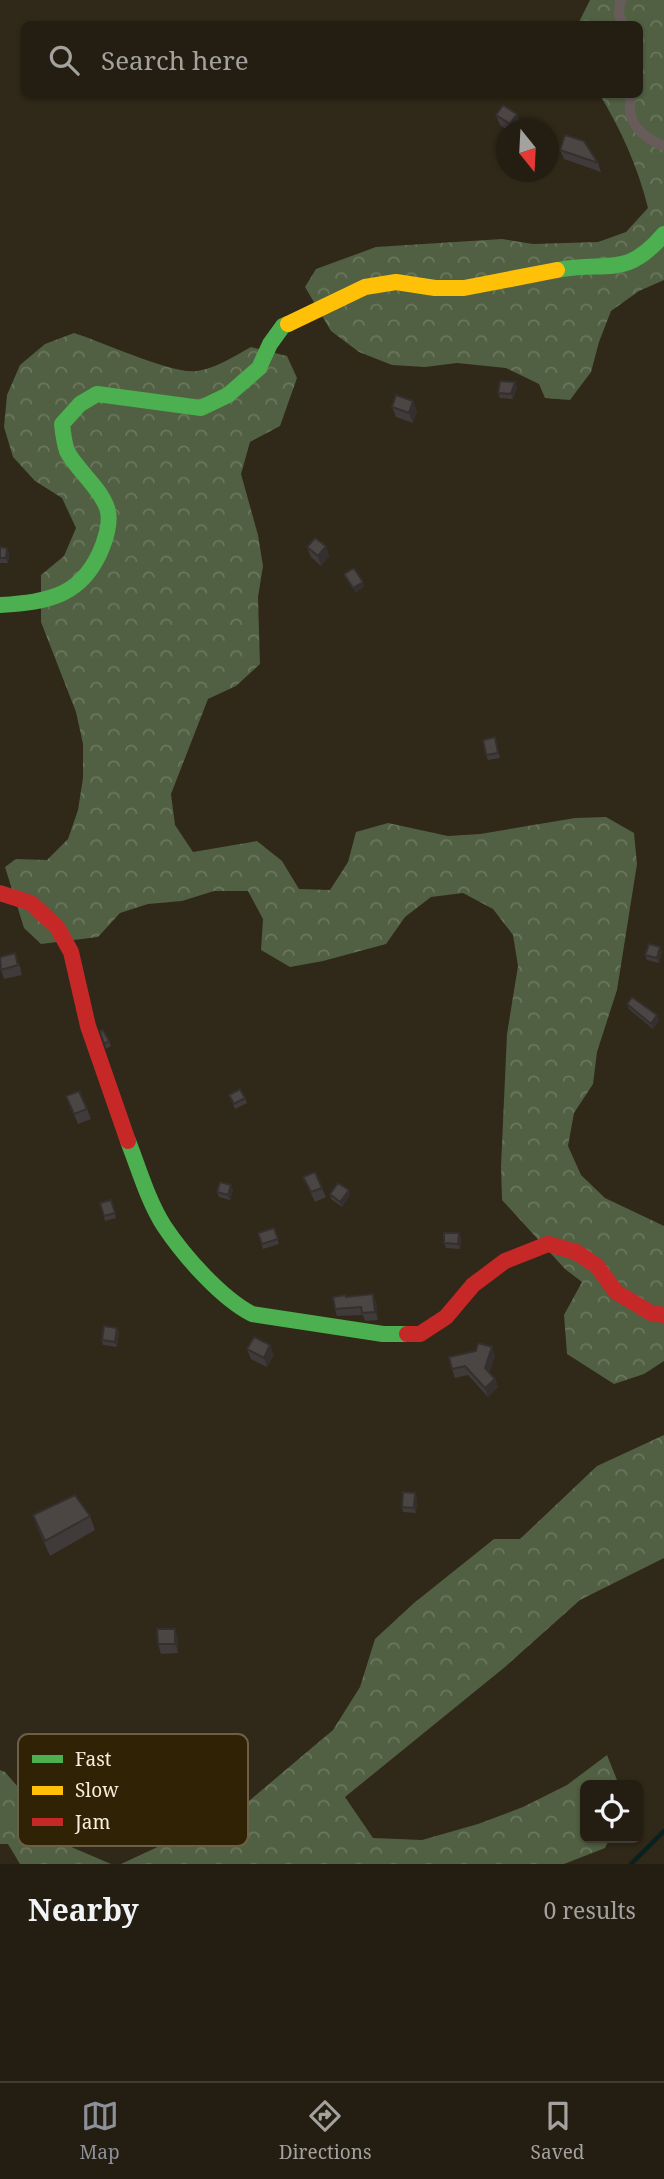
<!DOCTYPE html>
<html lang="en">
<head>
<meta charset="utf-8">
<style>
	:root { --surface:#241e12; --page:#2c271b; --text:#f1f3f6; --muted:#a3a29f; --line:#413c32; --accent:#8c9099 }
	body { margin:0; font-family:"Noto Serif",serif; background:var(--page); color:var(--text) }
	.controls { position:absolute; right:21px; bottom:21px; display:grid; overflow:hidden; border-radius:10px; box-shadow:0 2px 5px #0004 }
	.controls button { width:63px; height:63px; display:grid; place-items:center; padding:0; border:0; border-bottom:2px solid var(--line); background:var(--surface); color:var(--text); font:35px sans-serif }
	.compass { position:absolute; left:496px; top:119px; width:63px; height:63px; border-radius:50%; background:var(--surface); box-shadow:0 2px 5px #0004; rotate:162deg }
	.list { margin:0; padding:0; list-style:none }
	h2 { display:flex; justify-content:space-between; align-items:center; height:91px; margin:0; padding:0 28px; font-size:30px }
	h2 small { font-size:23px; font-weight:400; color:var(--muted) }
	.icon { flex:none; width:38px; height:38px; fill:none; stroke:currentColor; stroke-width:2; stroke-linecap:round; stroke-linejoin:round }
	.map { position:relative; flex:none; width:664px; height:1864px; overflow:hidden }
	.search { position:absolute; background:var(--surface); box-shadow:0 2px 5px #0004; left:21px; right:21px; top:21px; height:77px; display:flex; align-items:center; gap:18px; box-sizing:border-box; padding:0 24px; border-radius:10px; color:var(--muted); font-size:26px }
	.sheet { height:217px; background:var(--surface) }
	nav { display:flex; justify-content:space-around; align-items:center; box-sizing:border-box; height:98px; border-top:2px solid var(--line); background:var(--surface); font-size:19px; color:var(--muted) }
	nav a { display:grid; justify-items:center; gap:4px }
	nav .on { color:var(--accent) }
	.map>svg:first-child { display:block }
</style>
</head>
<body>
<div class="map">
<svg width="664" height="1864" viewBox="0 0 664 1864">
	<defs>
		<pattern id="forest-crowns" width="20" height="18" patternUnits="userSpaceOnUse" patternTransform="scale(1.75)"><rect width="20" height="18" fill="#516042"/><path d="M2 6a3 3 0 1 1 6 0M12 15a3 3 0 1 1 6 0" fill="none" stroke="#6b775d"/></pattern>
	</defs>
	<rect width="100%" height="100%" fill="#302818"/>
	<path fill="url(#forest-crowns)" d="M590 0H664V280L639 291 611 311 599 342 591 372 570 400 545 398 539 384 506 368 457 363 425 367 392 365 359 352 331 331 305 287 316 269 376 247 502 239 533 244 598 242 626 232 648 208C638 167 621 130 600 95L640 94V24H578Z
		M74 333C100 341 174 375 197 371 217 368 234 356 251 347L287 356 297 378 280 426 250 442 241 474 258 535 263 566 258 597 260 664 236 686 208 699 171 794 175 825 193 852 257 841 282 861 299 889 330 890 348 862 356 832 388 823 448 836 480 834 575 818 606 817 634 833 637 864 617 990 597 1052 593 1084 574 1113 568 1146 581 1175 605 1198 664 1226V1361L644 1374 614 1384 567 1354 564 1315 582 1282 565 1269 502 1200 501 1166 507 1034 518 966 513 935 493 909 463 893 431 897 405 917 386 944 323 961 290 967 261 950 263 919 248 891H214L182 901 148 904 120 913 98 937 41 944 24 928 5 867 16 859 47 860 68 839 78 810 83 778V744L76 712 41 622V575L64 556 76 528 62 498 35 481 13 457 4 427 7 395 20 365 45 344Z
		M664 1435V1558L580 1600 505 1667 345 1797 373 1838 422 1840 478 1824 523 1807 567 1785 607 1755 619 1785H585V1838H610L605 1848 564 1864H121L207 1824 250 1800 333 1730 360 1687 375 1639 414 1603 494 1539H520L597 1466Z
		M0 1770 5 1772 69 1846 111 1864H20L8 1844H0Z"/>
	<g fill="none" stroke-linecap="round" stroke-linejoin="round">
		<path stroke="#0a2121" stroke-width="4.5" d="M631 1864 664 1831"/>
		<path stroke="#685c5a" stroke-width="10" d="M622 0 620 2 619 15 623 24
			M632 94C623 120 642 138 664 146"/>
		<path stroke="#4caf50" stroke-width="16" d="M557 270C607 260 625 280 664 234
			M0 605C49 602 84 596 103 545 107 534 111 519 107 508 100 487 75 468 67 451 64 443 63 432 62 424L80 404 97 394 201 408 228 395 259 368 270 344 283 326 288 324
			M128 1141C139 1169 148 1201 164 1226 184 1256 221 1298 252 1314L383 1334H407"/>
		<path stroke="#ffc107" stroke-width="16" d="M288 324 365 287 396 282 435 288H464L557 270"/>
		<path stroke="#c62828" stroke-width="16" d="M0 893 31 903 57 927 71 952 88 1026 128 1141
			M407 1334H420L446 1317 473 1285 505 1261 548 1244 576 1252 597 1266 616 1292 651 1313 664 1315"/>
	</g>
	<path fill="#403b3a" d="M517 114 520 124 517 130H507L500 125 496 115Z
		M560 150 598 163 601 172 564 159Z
		M517 387 513 399 500 398 498 393Z
		M413 401 417 411 413 423 396 417 392 407Z
		M326 546 329 556 321 566 311 557 307 547Z
		M0 547 7 548 9 553 8 563H0Z
		M495 737 500 758 488 760 486 755Z
		M660 947 662 952 659 963 647 960 645 955Z
		M19 963 22 975 4 979 0 967Z
		M627 1004 659 1020 653 1029 629 1009Z
		M100 1031 109 1041 111 1046 106 1049Z
		M229 1095 245 1098 247 1103 235 1109Z
		M66 1096 87 1109 91 1119 78 1124Z
		M303 1177 322 1188 326 1197 315 1202Z
		M233 1190 230 1200 219 1197 217 1192Z
		M330 1194 350 1195 342 1207 331 1199Z
		M111 1200 116 1218 105 1221 100 1203Z
		M274 1228 279 1244 263 1249 258 1233Z
		M459 1233 461 1238 460 1249 446 1248 444 1243Z
		M347 1297 376 1302 378 1320 365 1321 363 1315 337 1316 335 1309Z
		M117 1328 119 1332 117 1347 103 1345 102 1340Z
		M270 1345 274 1355 267 1367 251 1359 247 1349Z
		M495 1356 489 1373 495 1379 498 1387 488 1397 468 1375 455 1378 452 1369Z
		M417 1498 416 1513 403 1512 402 1507Z
		M33 1515 90 1516 95 1530 50 1556 38 1529Z
		M178 1638V1653L161 1654 158 1644Z
		M158 1769H179L169 1781 160 1774Z"/>
	<path fill="#34302f" d="M517 114 520 124 517 130H512L510 124Z
		M515 382 517 387 513 399 511 394Z
		M413 401 417 411 413 423 409 413Z
		M326 546 329 556 321 566 318 556Z
		M7 548 9 553 8 563 6 558Z
		M363 582 364 587 355 593 353 588Z
		M660 947 662 952 659 963 657 958Z
		M657 1015 659 1020 653 1029 651 1024Z
		M231 1185 233 1190 230 1200 228 1195Z
		M349 1190 350 1195 342 1207 340 1202Z
		M459 1233 461 1238 460 1249 458 1244Z
		M373 1294 376 1302 378 1320 375 1312Z
		M117 1328 119 1332 117 1347 115 1342Z
		M270 1345 274 1355 267 1367 264 1358Z
		M492 1347 495 1356 488 1376 485 1368Z
		M495 1379 498 1387 488 1397 485 1388Z
		M415 1493 417 1498 416 1513 414 1508Z
		M175 1629 178 1638V1653L175 1644Z
		M178 1764 179 1769 169 1781 167 1776Z"/>
	<path fill="#4b4543" stroke="#34302f" stroke-width="2" d="M503 105 517 114 510 124 496 115Z
		M565 135 584 141 598 163 560 150Z
		M500 381 515 382 511 394 498 393Z
		M396 395 413 401 409 413 392 407Z
		M315 538 326 546 318 556 307 547Z
		M0 547 7 548 6 558H0Z
		M354 568 363 582 353 588 344 574Z
		M495 737 498 753 486 755 483 740Z
		M649 944 660 947 657 958 645 955Z
		M15 953 18 965 1 970 0 957Z
		M632 997 657 1015 651 1024 627 1004Z
		M103 1030 109 1041 104 1044 100 1031Z
		M240 1089 245 1098 234 1104 229 1095Z
		M79 1091 87 1109 74 1114 66 1096Z
		M315 1172 322 1188 311 1192 303 1177Z
		M220 1182 231 1185 228 1195 217 1192Z
		M338 1183 349 1190 340 1202 330 1194Z
		M111 1200 115 1213 104 1216 100 1203Z
		M274 1228 278 1239 262 1244 258 1233Z
		M444 1233H459L458 1244 444 1243Z
		M373 1294 375 1312 362 1313 361 1307 335 1309 333 1297 346 1295V1297Z
		M104 1326 117 1328 115 1342 102 1340Z
		M254 1337 270 1345 264 1358 247 1349Z
		M478 1343 492 1347 485 1368 495 1379 485 1388 465 1366 452 1369 449 1357 476 1351Z
		M403 1492 415 1493 414 1508 402 1507Z
		M75 1495 90 1516 45 1541 33 1515Z
		M157 1629H175V1644H158Z"/>
	<rect x="18" y="1734" width="230" height="112" rx="10" fill="#302204" stroke="#6c5f45" stroke-width="2"/>
	<rect x="32" y="1755" width="31" height="8" fill="#4caf50"/>
	<rect x="32" y="1786" width="31" height="9" fill="#ffc107"/>
	<rect x="32" y="1818" width="31" height="8" fill="#c62828"/>
	<g font-size="19" fill="#f7eedd">
		<text x="75" y="1766">Fast</text>
		<text x="75" y="1797">Slow</text>
		<text x="75" y="1829">Jam</text>
	</g>
</svg>
<div class="controls">
<button><svg class="icon" aria-label="locate" viewBox="0 0 24 24"><circle cx="12" cy="12" r="6"/><path d="M12 2v4M12 18v4M2 12h4M18 12h4"/></svg></button>
</div>
<svg class="compass" viewBox="-18 -18 36 36"><path d="M0-13l5 13h-10z" fill="#e53935"/><path d="M0 13l5-13h-10z" fill="#a3a29f"/></svg>
<div class="search"><svg class="icon" aria-label="search" viewBox="0 0 24 24"><circle cx="10" cy="10" r="6"/><path d="M15 15l6 6"/></svg>Search here</div>
</div>
<section class="sheet">
<h2>Nearby<small>0 results</small></h2>
<ul class="list">
</ul>
</section>
<nav>
<a class="on"><svg class="icon" aria-label="map" viewBox="0 0 24 24"><path d="M3 6l6-2 6 2 6-2v14l-6 2-6-2-6 2zM9 4v14M15 6v14"/></svg>Map</a>
<a><svg class="icon" aria-label="directions" viewBox="0 0 24 24"><path d="M12 3l9 9-9 9-9-9zM9 14v-3h6M13 9l2 2-2 2"/></svg>Directions</a>
<a><svg class="icon" aria-label="saved" viewBox="0 0 24 24"><path d="M7 4h10v16l-5-4-5 4z"/></svg>Saved</a>
</nav>
</body>
</html>
